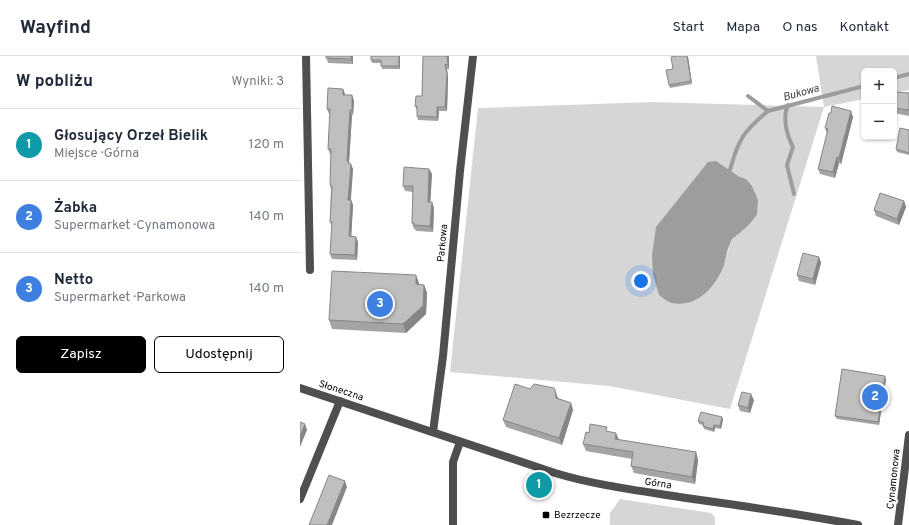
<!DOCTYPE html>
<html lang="pl">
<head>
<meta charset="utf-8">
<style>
	:root { --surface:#fff; --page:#f2f2f3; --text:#1f2937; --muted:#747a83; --line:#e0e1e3; --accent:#000 }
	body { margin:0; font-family:Overpass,sans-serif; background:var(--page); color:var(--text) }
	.controls { position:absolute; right:12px; top:12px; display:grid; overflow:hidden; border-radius:6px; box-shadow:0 1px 3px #0004 }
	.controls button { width:36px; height:36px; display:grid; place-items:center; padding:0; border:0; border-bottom:1px solid var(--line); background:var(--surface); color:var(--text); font:20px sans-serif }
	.you { position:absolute; left:341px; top:225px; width:14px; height:14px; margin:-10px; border:3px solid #fff; border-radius:50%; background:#1a73e8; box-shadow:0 0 0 6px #1a73e833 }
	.badge { display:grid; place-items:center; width:26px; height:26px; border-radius:50%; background:var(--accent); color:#fff; font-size:13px; font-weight:700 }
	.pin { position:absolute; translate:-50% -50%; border:2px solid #fff; box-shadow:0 1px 4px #0006 }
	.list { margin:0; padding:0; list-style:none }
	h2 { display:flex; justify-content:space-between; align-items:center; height:52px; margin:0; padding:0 16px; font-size:17px }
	h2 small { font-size:13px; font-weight:400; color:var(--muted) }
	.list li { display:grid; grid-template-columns:26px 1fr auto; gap:12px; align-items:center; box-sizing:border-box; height:72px; padding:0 16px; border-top:1px solid var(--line) }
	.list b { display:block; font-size:15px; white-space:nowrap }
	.list p { margin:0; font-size:13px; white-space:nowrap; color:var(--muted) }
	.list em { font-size:13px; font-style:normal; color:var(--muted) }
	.actions { display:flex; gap:8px; padding:12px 16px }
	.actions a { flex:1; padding:9px 0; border:1px solid var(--accent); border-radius:6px; text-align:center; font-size:14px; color:var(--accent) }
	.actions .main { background:var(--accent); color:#fff }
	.map { position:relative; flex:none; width:609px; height:469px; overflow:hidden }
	header { display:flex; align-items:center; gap:24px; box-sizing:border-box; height:56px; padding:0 20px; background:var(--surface); border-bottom:1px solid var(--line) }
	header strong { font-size:19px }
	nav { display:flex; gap:22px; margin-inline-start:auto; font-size:14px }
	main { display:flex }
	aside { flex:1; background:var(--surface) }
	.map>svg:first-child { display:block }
</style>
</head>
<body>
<header>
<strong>Wayfind</strong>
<nav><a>Start</a><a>Mapa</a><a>O nas</a><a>Kontakt</a></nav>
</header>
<main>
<aside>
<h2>W pobliżu<small>Wyniki: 3</small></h2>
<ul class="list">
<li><span class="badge" style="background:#0f9aa8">1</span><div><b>Głosujący Orzeł Bielik</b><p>Miejsce · Górna</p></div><em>120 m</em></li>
<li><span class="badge" style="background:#3f7fe0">2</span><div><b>Żabka</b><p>Supermarket · Cynamonowa</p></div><em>140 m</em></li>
<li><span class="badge" style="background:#3f7fe0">3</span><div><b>Netto</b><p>Supermarket · Parkowa</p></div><em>140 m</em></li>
</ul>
<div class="actions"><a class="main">Zapisz</a><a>Udostępnij</a></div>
</aside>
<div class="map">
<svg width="609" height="469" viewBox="0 0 609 469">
	<rect width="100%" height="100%" fill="#fff"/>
	<path fill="#d6d6d6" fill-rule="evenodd" d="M516 0H609V34L594 37V15H564V43L524 51 430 353 309 330 150 316 178 52 353 46 524 51ZM438 120 446 123 450 167 441 176 434 181 430 188 424 209Z
		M320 443 411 457 415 461V469H310V457Z"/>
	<path fill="#9d9d9d" d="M416 105 438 120 446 123 452 130 458 144 457 159C452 165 448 170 442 175 438 179 432 181 430 188 427 194 426 202 424 209 416 230 398 252 372 247 368 246 363 242 359 239L353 218 352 199 356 171 408 106Z"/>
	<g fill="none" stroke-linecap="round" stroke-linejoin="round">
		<path stroke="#9d9d9d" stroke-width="4" d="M594 22 609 18
			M448 40 468 55 564 30
			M488 49C482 61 487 80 493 91L487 109 494 138
			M430 114C438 84 443 76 468 55"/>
		<path stroke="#4f4f4f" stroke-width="8" d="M6 0 10 214
			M133 376 143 300 160 115 173 0
			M0 443 40 345
			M153 469V406L160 386
			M598 469 609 379"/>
		<path stroke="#4f4f4f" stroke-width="8" d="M0 332 255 417C298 430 342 435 386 442 444 450 501 458 558 469"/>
	</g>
	<path fill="#a4a4a4" d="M26 0H53V8L28 7Z
		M100 0V13H82L81 7H72L71 4Z
		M123 0H149V13H147L148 23 147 55H139L138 65 118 64 117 60V54L115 50 122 40Z
		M388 1 392 28 370 32 369 29 373 13Z
		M43 33 45 39H52L54 45 53 59H52L49 106 53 113 51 144 53 149 51 180 56 181 58 186 57 204 32 203 30 198 32 171 30 166 31 134 30 129 31 98H30L28 93 30 58H29L27 53Z
		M594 36 609 37V60L594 57Z
		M531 57 553 61 541 108 539 107 535 122 520 118 518 113 527 78 525 72Z
		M609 74V99L597 96 596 93Z
		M129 113 132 118 130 146H132L134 152 133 176 116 175 115 173H114L112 167 113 136 105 135 103 130Z
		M604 145 606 151 599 169 576 160 574 154Z
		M519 201 521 207 515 229 499 225 497 219Z
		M119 227V228L124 229 127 237 126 258 106 277 32 273 29 264Z
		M586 323 579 369 537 363 535 360Z
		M258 342 271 347 273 354 262 389 206 371 203 364Z
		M454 344 450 357 440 355 438 349Z
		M423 363 421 373 415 372 414 376 404 373 403 370V369L399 368 398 365Z
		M309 376 319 384 396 396 398 404 395 428 334 417 331 410 332 403 286 395 283 388 289 377Z"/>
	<path fill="#868686" d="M51 0H53V8L51 3Z
		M99 0H100V13L99 10Z
		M147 0H149V13L148 9Z
		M387 0 388 1 392 28 391 25Z
		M145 8 147 13 148 23 147 55 145 51Z
		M43 33 45 38V44L43 39Z
		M52 39 54 45 53 59 52 54Z
		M137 51 139 55 138 65 137 61Z
		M50 54 52 59 49 106 50 111 47 105Z
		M551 55 553 61 541 108 539 102Z
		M537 101 539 107 535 122 533 116Z
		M51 108 53 113 50 149 48 144Z
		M129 113 132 118 130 152 128 146Z
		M51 144 53 149 51 186 49 180Z
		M604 145 606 151 599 169 597 163Z
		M132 146 134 152 133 176 130 170Z
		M56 181 58 186 57 204 55 199Z
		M519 201 521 207 515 229 513 223Z
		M116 219 119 227V237L116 228Z
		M124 229 127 237 126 258 106 277 103 268Z
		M585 320 586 323 579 369 578 366Z
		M255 334 258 342V349L256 342Z
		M451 338 454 344 450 357 448 352Z
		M271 347 273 354 262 389 259 382Z
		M422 361 423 363 421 373 420 370Z
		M5 368 7 374 0 391V380Z
		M414 369 415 372 414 376 413 373Z
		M316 377 319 384 315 383Z
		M396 396 398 404 395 428 392 421Z
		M45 425 47 431 32 469H27Z"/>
	<path fill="#bfbfbf" stroke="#868686" d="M26 0H51V3L26 2Z
		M71 0H99V10H81V4H71Z
		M123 0H147L148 9 145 8 147 18 145 51H137V61L117 60V50H115L116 40H122Z
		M376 0H387L391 25 369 29 366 14 373 13 371 1Z
		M28 32 43 33V39H52V54H50L47 105H49L48 107 51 108 48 144H51L49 180 56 181 55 199 30 198 32 166H30L32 130 30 129 31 93H28L30 53H27Z
		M594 36 609 37V54L594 52Z
		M532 50 551 55 539 102 537 101 533 116 518 113 528 73 525 72 529 57H531Z
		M600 72 609 74V97L596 93Z
		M104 111 129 113 128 146H132L130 170 114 169V167H112L113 130H103Z
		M580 137 604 145 597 163 574 154Z
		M503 197 519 201 513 223 497 219Z
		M32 215 116 219V228L124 229 123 250 103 268 29 264Z
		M542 313 585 320 578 366 535 360Z
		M215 328 230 333 234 328 254 332 255 334 256 342 271 347 259 382 203 364Z
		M442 336 451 338 448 352 438 349Z
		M401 356 422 361 420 370 414 369 413 373 403 370 404 367 398 365Z
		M0 366 5 368 0 380Z
		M290 368 307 371 306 375 316 377 315 383 396 396 392 421 331 410 333 396 283 388 286 376 289 377Z
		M29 419 45 425 27 469H9Z"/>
	<rect fill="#000" stroke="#fff" stroke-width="1.5" x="242" y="455" width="8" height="8" rx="2"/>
	<g text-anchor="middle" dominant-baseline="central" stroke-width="4" stroke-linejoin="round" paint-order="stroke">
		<g font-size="10" fill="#000" stroke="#fff">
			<text transform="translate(143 187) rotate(-85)">Parkowa</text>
			<text transform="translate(41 335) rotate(18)">Słoneczna</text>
			<text transform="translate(594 423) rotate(-84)">Cynamonowa</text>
			<text transform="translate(358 428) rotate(8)">Górna</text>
		</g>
		<g font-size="10" fill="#000" stroke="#fff" text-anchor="start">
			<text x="254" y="459">Bezrzecze</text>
		</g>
		<g font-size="11" font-style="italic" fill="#3e3e3e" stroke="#fff">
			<text transform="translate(501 37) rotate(-15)">Bukowa</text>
		</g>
	</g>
</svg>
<div class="controls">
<button>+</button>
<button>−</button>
</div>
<div class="you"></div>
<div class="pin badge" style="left:239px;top:429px;background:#0f9aa8">1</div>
<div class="pin badge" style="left:575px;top:341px;background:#3f7fe0">2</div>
<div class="pin badge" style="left:80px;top:248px;background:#3f7fe0">3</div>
</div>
</main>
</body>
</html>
